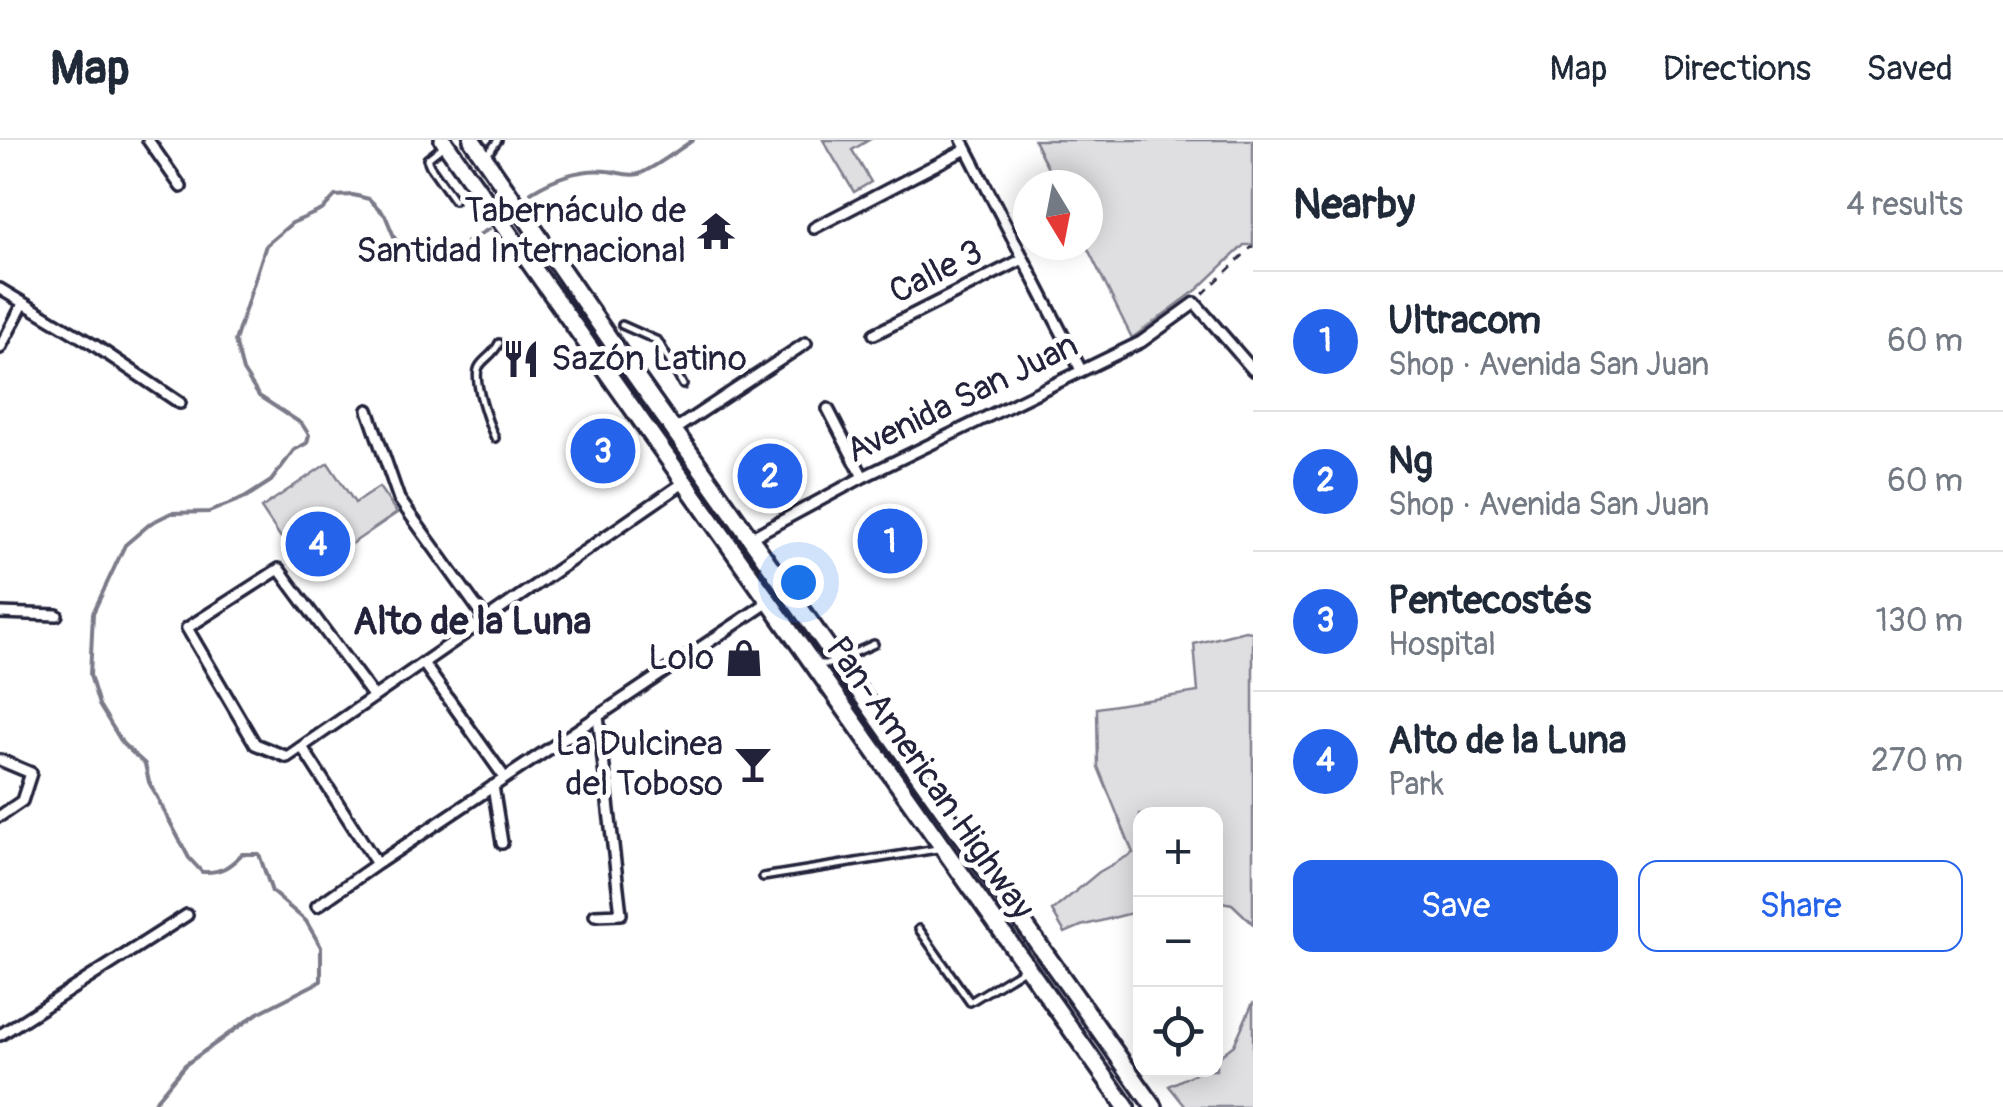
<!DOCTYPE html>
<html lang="en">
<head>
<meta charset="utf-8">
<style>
	:root { --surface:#fff; --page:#f2f2f3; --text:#1f2937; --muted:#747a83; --line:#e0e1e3; --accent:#2563eb }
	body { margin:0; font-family:Pangolin,sans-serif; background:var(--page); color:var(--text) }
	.controls { position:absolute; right:30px; bottom:30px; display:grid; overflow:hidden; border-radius:20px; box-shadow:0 5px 25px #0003 }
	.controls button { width:90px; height:90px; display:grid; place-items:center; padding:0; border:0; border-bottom:2px solid var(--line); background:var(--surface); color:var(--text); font:50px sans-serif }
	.compass { position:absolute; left:1013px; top:30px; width:90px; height:90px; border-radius:50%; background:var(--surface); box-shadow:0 5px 25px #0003; rotate:170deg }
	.you { position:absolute; left:798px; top:442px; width:35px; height:35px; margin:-25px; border:8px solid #fff; border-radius:50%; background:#1a73e8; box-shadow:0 0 0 15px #1a73e833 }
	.badge { display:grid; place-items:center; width:65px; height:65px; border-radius:50%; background:var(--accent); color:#fff; font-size:32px; font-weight:700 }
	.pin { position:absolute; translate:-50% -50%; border:5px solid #fff; box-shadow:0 2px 10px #0006 }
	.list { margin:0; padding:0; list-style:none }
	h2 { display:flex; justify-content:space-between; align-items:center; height:130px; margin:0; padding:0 40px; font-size:42px }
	h2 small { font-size:32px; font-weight:400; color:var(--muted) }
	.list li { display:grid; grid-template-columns:65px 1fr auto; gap:30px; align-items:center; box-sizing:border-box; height:140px; padding:0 40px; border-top:2px solid var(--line) }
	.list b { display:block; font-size:38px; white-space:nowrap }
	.list p { margin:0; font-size:32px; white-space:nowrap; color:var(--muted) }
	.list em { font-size:32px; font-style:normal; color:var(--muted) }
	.actions { display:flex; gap:20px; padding:30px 40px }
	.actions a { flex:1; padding:22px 0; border:2px solid var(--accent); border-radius:20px; text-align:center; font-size:35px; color:var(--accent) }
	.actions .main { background:var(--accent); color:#fff }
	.icon { flex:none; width:55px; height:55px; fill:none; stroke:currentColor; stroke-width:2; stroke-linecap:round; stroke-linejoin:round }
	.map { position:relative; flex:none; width:1253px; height:967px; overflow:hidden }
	header { display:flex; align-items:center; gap:60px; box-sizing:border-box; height:140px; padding:0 50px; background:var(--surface); border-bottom:2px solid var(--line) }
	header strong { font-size:48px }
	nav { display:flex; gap:55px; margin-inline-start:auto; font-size:35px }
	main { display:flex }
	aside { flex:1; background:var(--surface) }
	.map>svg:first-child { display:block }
</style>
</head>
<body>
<header>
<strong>Map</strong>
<nav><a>Map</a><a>Directions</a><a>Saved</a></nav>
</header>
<main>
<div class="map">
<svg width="1253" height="967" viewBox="0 0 1253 967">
	<rect width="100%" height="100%" fill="#fff"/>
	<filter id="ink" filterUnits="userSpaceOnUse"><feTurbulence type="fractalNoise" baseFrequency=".01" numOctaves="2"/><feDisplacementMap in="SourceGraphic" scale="20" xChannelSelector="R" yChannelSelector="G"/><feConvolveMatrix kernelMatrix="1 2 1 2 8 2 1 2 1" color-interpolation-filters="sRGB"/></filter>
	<g filter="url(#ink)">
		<path fill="#dfdfe2" stroke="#80808e" stroke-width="2.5" d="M823 0H869L852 10 871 42 854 52Z
			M1034 0H1253V105H1244L1198 149 1132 198 1086 105H1088V45H1056Z
			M328 323 355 363 379 347 397 373 306 435 261 368Z
			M1245 491 1253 492V784L1232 764 1216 761V674H1140V771L1081 786 1065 793 1052 771 1099 732 1133 713 1098 627 1097 568 1198 552 1194 504Z
			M1253 862V967H1186L1169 946 1202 930H1216V919L1234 905Z"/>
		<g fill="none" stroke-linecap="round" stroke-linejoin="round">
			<path stroke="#7a7a88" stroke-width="4" d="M531 52C553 38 581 28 607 31 619 32 627 37 639 34 655 28 678 10 693 0
				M153 967 155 961 185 925 258 873 321 841V807L306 781 272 752 259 714H242C229 727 221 733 202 732L189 718 149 642 145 624 123 604 99 565 90 535 93 473 125 405 151 383 171 373 209 372 246 357 271 341 294 310 307 303 309 295 302 284 259 256 243 231 235 201 266 105 292 83 322 70 335 56 353 55 369 59 385 75 395 99 411 114 436 124 454 123 461 117 467 102 489 89"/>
			<g stroke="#22223b" stroke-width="12">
				<path id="service" d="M445 5 427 19 430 26 454 60
					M487 15 498 0
					M622 185 658 201 683 245
					M495 298C489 285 472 239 479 227 484 218 493 216 499 203
					M819 524H830L874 504
					M763 737 937 709
					M919 789 970 862 1024 829"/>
			</g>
			<g stroke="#22223b" stroke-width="16">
				<path id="minor" d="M148 0 181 47
					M962 0 1081 230
					M814 88 966 9
					M0 149 94 205 180 263
					M874 194 1023 119
					M0 208 23 164
					M828 269 863 337
					M368 270 399 359 486 480
					M674 290 806 203
					M750 398 863 337 1141 202 1195 163 1253 230
					M0 473 57 475
					M423 523 505 638
					M374 557 279 429 187 488 255 604 287 617 673 350 685 342
					M302 607 377 724 770 461
					M0 620 31 633 22 661 0 676
					M493 646 502 703
					M317 766 377 724
					M595 775 621 774 598 576
					M0 895 187 775"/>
			</g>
			<g stroke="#22223b" stroke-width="22">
				<path id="trunk" d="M443 0 1126 967
					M472 0 636 237 1154 967"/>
			</g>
			<path stroke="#22223b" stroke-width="2.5" stroke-dasharray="8 8" stroke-linecap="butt" d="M1203 154 1253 106"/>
			<use href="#service" stroke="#fff" stroke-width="5"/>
			<use href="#minor" stroke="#fff" stroke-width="9"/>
			<use href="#trunk" stroke="#fff" stroke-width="15"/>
		</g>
	</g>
	<defs>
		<g id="temple-bare" transform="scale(3)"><path d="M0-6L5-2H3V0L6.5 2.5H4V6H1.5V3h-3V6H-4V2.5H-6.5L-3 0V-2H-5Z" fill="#22223b" stroke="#fff" stroke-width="2.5" paint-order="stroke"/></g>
		<g id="restaurant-bare" transform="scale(3)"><path d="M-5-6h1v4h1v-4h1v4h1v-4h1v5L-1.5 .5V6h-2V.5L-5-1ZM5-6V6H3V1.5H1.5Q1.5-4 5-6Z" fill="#22223b" stroke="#fff" stroke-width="2.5" paint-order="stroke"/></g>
		<g id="shop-bare" transform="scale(3)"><path d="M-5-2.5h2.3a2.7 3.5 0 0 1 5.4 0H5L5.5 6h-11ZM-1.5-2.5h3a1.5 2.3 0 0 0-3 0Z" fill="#22223b" stroke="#fff" stroke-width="2.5" paint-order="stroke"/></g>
		<g id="bar-bare" transform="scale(3)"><path d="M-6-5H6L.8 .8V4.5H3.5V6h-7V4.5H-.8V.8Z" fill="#22223b" stroke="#fff" stroke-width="2.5" paint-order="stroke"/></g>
	</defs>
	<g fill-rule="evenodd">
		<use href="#temple-bare" x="716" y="91"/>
		<use href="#restaurant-bare" x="521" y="219"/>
		<use href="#shop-bare" x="744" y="518"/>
		<use href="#bar-bare" x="753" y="624"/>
	</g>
	<g text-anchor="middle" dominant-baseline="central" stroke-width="10" stroke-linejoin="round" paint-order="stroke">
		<g font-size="35" fill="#22223b" stroke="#fff" text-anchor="end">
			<text x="686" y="71">Tabernáculo de<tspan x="686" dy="40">Santidad Internacional</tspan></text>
			<text x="551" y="219" text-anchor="start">Sazón Latino</text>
			<text x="714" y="518">Lolo</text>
			<text x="723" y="604">La Dulcinea<tspan x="723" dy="40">del Toboso</tspan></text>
		</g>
		<g font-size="35" fill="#22223b" stroke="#fff">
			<text transform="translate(936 132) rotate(-27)">Calle 3</text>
			<text transform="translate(962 258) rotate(-26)">Avenida San Juan</text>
			<text transform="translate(930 638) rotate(55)">Pan-American Highway</text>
		</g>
		<g font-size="38" font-weight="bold" fill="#22223b" stroke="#fff">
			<text x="472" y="482">Alto de la Luna</text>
		</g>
	</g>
</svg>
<div class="controls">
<button>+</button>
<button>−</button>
<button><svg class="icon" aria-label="locate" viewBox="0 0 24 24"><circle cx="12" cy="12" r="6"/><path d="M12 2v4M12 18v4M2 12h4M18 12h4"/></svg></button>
</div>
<svg class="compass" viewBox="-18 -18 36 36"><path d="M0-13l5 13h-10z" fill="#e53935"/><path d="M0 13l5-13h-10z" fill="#747a83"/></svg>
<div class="you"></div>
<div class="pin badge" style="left:890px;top:401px">1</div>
<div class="pin badge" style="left:770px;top:336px">2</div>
<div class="pin badge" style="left:603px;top:311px">3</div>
<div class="pin badge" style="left:318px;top:404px">4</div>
</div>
<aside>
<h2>Nearby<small>4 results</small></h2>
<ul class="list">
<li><span class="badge">1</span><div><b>Ultracom</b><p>Shop · Avenida San Juan</p></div><em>60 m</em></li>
<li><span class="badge">2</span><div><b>Ng</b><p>Shop · Avenida San Juan</p></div><em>60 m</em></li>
<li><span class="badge">3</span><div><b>Pentecostés</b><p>Hospital</p></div><em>130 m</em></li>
<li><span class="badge">4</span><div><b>Alto de la Luna</b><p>Park</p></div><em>270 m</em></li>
</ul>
<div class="actions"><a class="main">Save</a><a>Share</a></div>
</aside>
</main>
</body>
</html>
